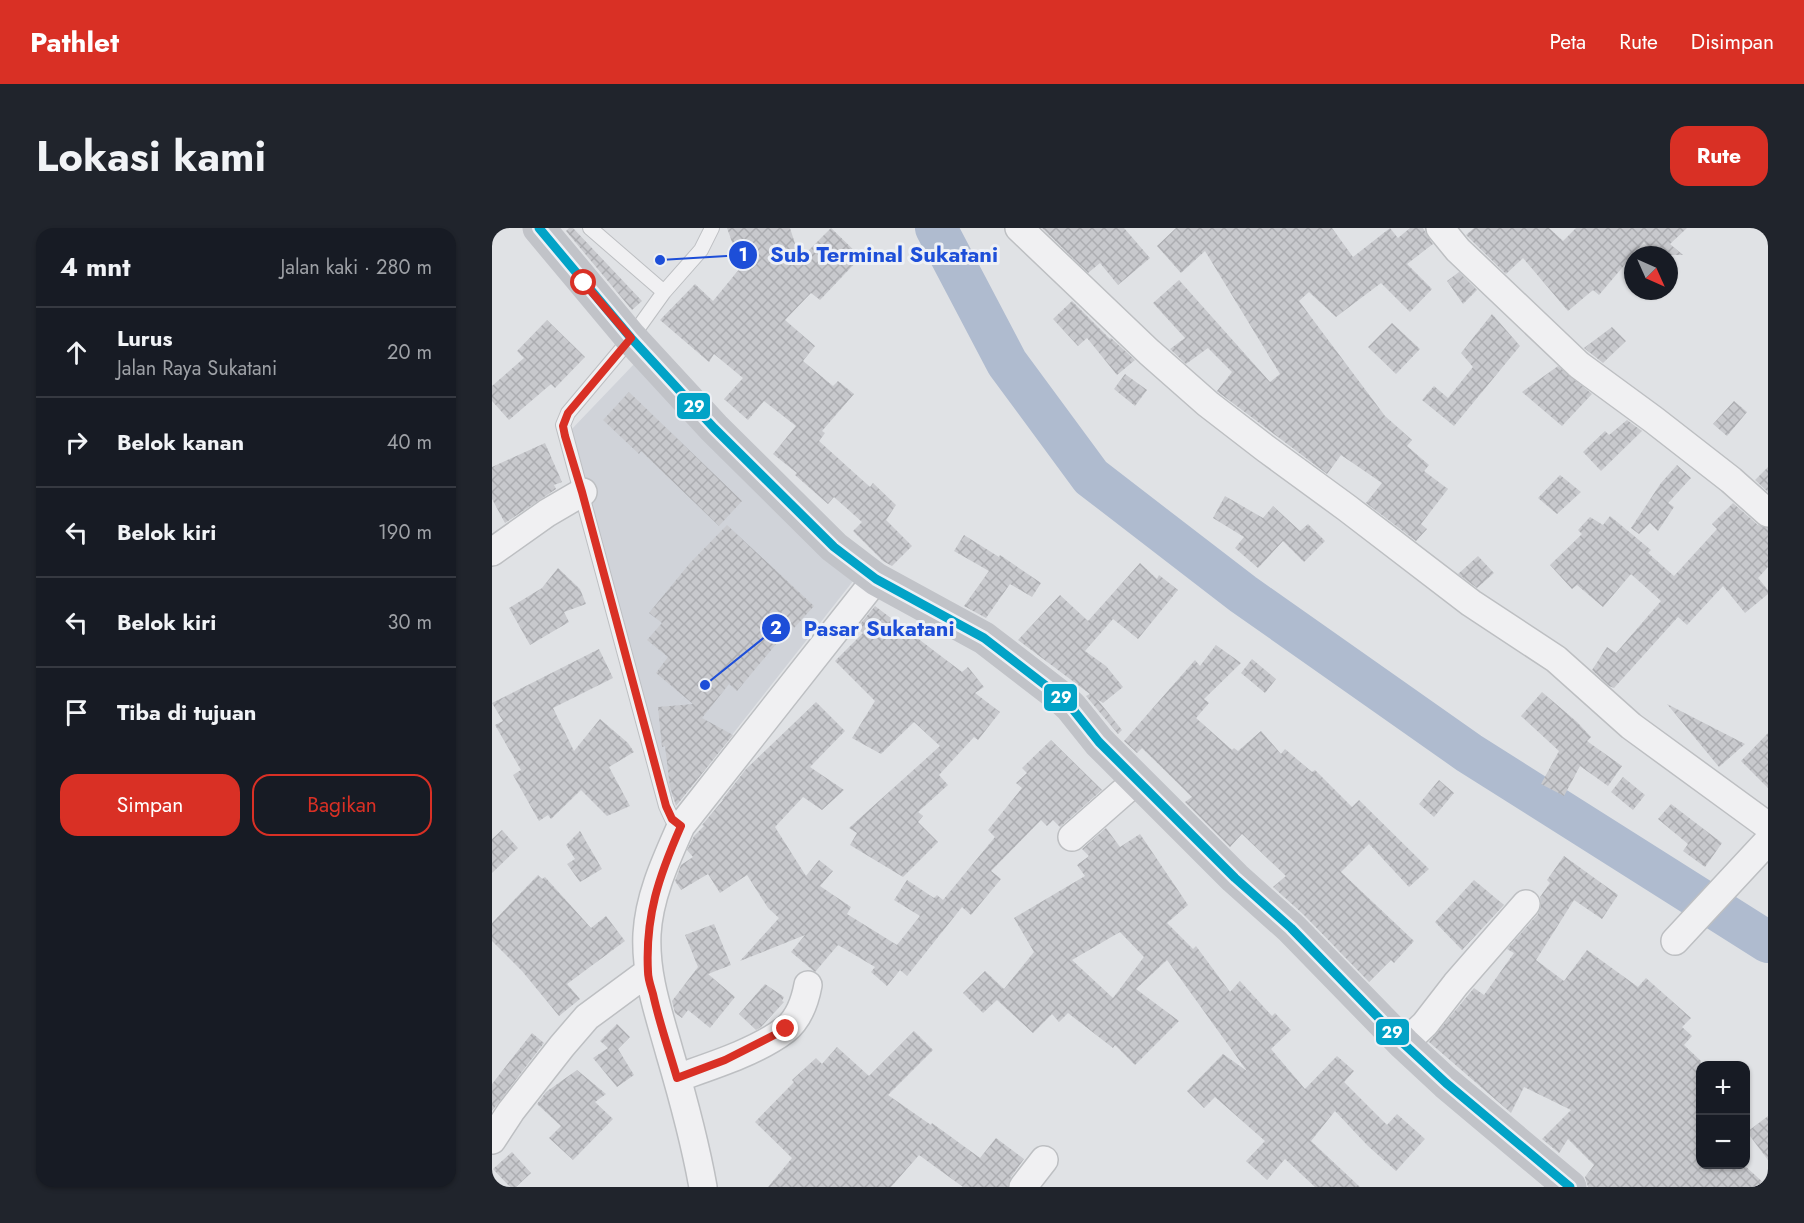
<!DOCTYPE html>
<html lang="id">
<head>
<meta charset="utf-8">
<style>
	:root { --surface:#171b24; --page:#20242c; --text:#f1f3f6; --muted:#9ea1a6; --line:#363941; --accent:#d93025 }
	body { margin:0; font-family:Jost,sans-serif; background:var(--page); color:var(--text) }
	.controls { position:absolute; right:18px; bottom:18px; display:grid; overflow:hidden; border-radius:12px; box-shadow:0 2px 4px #0004 }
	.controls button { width:54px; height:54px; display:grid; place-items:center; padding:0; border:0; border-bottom:2px solid var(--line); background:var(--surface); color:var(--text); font:30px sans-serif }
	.compass { position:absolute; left:1132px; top:18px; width:54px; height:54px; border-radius:50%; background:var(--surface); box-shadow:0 2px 4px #0004; rotate:135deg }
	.stop { position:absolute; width:18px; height:18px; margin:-14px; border:4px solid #d93025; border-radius:50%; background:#fff }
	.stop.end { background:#d93025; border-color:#fff; box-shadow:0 2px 6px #0008 }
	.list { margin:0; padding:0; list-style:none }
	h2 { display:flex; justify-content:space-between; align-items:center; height:78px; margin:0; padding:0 24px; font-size:26px }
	h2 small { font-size:20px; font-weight:400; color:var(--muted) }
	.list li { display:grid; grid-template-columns:39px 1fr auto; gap:18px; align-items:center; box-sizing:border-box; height:90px; padding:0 24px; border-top:2px solid var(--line) }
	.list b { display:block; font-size:22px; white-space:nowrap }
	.list p { margin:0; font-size:20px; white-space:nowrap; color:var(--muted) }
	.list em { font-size:20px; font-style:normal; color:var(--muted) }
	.actions { display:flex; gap:12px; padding:18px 24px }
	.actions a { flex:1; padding:14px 0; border:2px solid var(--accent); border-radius:18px; text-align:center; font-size:21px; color:var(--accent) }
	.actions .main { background:var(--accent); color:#fff }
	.icon { flex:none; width:33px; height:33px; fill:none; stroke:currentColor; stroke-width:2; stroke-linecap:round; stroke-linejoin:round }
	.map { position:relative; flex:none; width:1276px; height:959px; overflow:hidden; border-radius:18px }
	header { display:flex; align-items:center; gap:36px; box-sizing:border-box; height:84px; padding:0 30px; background:var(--accent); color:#fff }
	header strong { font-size:28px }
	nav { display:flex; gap:33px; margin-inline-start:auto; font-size:21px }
	.intro { display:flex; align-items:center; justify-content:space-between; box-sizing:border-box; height:144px; padding:0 36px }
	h1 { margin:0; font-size:42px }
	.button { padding:15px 27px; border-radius:18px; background:var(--accent); color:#fff; font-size:21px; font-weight:700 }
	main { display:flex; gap:36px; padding:0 36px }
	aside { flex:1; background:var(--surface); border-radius:18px; box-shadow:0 2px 4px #0004 }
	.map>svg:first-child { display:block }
</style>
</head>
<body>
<header>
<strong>Pathlet</strong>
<nav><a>Peta</a><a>Rute</a><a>Disimpan</a></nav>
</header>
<div class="intro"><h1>Lokasi kami</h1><a class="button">Rute</a></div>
<main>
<aside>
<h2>4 mnt<small>Jalan kaki · 280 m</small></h2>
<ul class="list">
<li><svg class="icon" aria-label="ahead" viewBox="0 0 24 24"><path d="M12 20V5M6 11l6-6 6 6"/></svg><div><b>Lurus</b><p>Jalan Raya Sukatani</p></div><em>20 m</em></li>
<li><svg class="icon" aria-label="right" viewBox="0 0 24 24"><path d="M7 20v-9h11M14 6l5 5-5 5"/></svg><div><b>Belok kanan</b></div><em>40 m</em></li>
<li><svg class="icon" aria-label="left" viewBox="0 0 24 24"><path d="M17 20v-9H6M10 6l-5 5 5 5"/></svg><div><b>Belok kiri</b></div><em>190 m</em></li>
<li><svg class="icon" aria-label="left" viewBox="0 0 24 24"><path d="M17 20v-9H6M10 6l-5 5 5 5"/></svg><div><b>Belok kiri</b></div><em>30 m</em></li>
<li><svg class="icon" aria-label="arrive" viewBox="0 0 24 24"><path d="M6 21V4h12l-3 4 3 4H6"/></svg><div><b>Tiba di tujuan</b></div></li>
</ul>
<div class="actions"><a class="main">Simpan</a><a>Bagikan</a></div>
</aside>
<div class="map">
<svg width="1276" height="959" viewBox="0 0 1276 959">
	<defs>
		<pattern id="building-cross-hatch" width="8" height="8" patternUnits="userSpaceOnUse" patternTransform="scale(1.5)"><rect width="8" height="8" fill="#c8c9cd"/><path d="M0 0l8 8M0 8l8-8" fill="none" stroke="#acadb1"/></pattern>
	</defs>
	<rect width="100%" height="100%" fill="#e0e2e5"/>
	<path fill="#d0d3d9" d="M144 134 365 348 188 573 176 566 77 204Z"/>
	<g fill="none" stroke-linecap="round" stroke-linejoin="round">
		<path stroke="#afbbcf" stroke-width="42" d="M444 0 515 135 599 249 751 366 977 525 1276 714"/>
	</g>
	<path fill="url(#building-cross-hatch)" fill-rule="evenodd" d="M77 0H81L150 73 140 82 74 3Z
		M235 0H298L308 31 339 0 369 29 328 72 319 65 293 92 323 118 311 133 341 158 346 153 362 166 330 203 333 205 327 213 378 259 381 255 404 277 394 292 420 318 400 338 391 333 361 303 370 294 342 269 336 276 303 247 305 245 281 226 304 198 272 173 256 192 232 171 251 150 222 126 217 134 168 92 203 56 221 73 249 39Z
		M550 0H632L658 30 626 57 608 35 596 45Z
		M684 0H840L861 29 898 0 906 10 918 0H931L932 2 941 16 915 36 940 61 918 84 889 55 844 89 817 64 807 73 893 188 920 212 915 218 937 237 932 243 956 261 929 296 935 301 924 313 874 275 890 255 849 227 835 246 726 164 725 163 740 144 716 120 694 136 678 121 693 110 661 75 687 52 778 154 788 146 713 23 689 45 665 18Z
		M982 0H1057L1071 13 1084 0H1195L1178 16 1191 27H1163L1152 14 1107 67 1101 62 1076 83 1031 30 1014 46 974 7Z
		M967 44 985 62 971 76 955 53Z
		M580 73 618 111 619 110 643 132 625 147 595 110 586 118 561 91Z
		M1000 86 1028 118 962 198 930 172 942 158 956 170 981 139 969 125Z
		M55 92 93 129 63 160 59 156 17 192 0 173V158L32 130 25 123Z
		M900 95 928 121 904 146 876 119Z
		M1120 99 1134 113 1111 135 1092 120Z
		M1066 138 1100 166 1070 198 1030 164Z
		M633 146 655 162 643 178 622 161Z
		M137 164 250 273 227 298 149 223 147 226 111 192Z
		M1242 173 1255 184 1235 208 1221 196Z
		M1135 192 1150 203 1109 243 1091 224 1113 203 1117 207Z
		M53 215 70 254 62 257 64 261 13 295 0 271V239Z
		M1185 237 1199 250 1176 275 1182 279 1166 303 1158 295 1147 306 1139 300 1169 255Z
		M1276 239V264L1263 252Z
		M1068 247 1089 264 1065 286 1046 270Z
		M733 268 771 290 781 278 808 303 816 296 833 313 812 334 791 313 766 340 743 320 752 309 721 290Z
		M1241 275 1266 297 1276 300V339L1266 350 1276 362V366L1253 385 1231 358 1195 397 1186 389 1122 460 1117 458 1100 442 1115 419 1124 425 1169 373 1139 346 1111 379 1085 357 1080 361 1058 337 1090 306 1086 302 1098 289 1111 297 1118 288 1159 322 1156 325 1182 348 1225 301 1220 296Z
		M235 297 322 378 302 400 300 397 245 463 237 456 210 490 241 507 184 578 178 559 173 518 170 519 166 479 201 476 164 445 176 429 155 412 170 395 157 385 198 335Z
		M472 307 507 329 508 327 549 355 540 369 518 356 494 390 472 378 497 343 462 323Z
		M986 328 1002 345 985 360 966 346Z
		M648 335 665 351 667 347 686 362 646 411 621 391 593 423 614 438 631 459 611 475 605 471 630 502 626 506 594 468 598 466 526 412 568 367 596 393Z
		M66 340 88 361 94 376 72 384 77 394 38 417 17 380 50 360Z
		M383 378 470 444 476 439 492 459 483 465 508 484 486 512 482 509 447 547 456 557 426 584 431 588 426 594 446 614 411 649 358 617 365 605 357 600 448 518 422 494 389 526 360 510 383 473 343 433 371 405 365 400Z
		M724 417 749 435 712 471 717 475 704 490 740 522 742 520 746 523 769 503 789 526 793 521 820 544 823 542 860 579 867 572 937 641 917 659 877 616 849 644 922 713 902 735 899 732 877 754 812 687 781 659 794 648 750 606 738 619 693 574 700 569 650 520 645 525 632 513 703 432 708 438Z
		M107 421 121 450 61 480 82 523 108 491 136 515 142 524 117 539 138 578 115 588 89 562 59 591 56 587 47 593 21 547 29 542 3 497 11 493 0 475Z
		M760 431 784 451 773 465 749 445Z
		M1050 464 1085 494 1099 509 1095 513 1130 538 1116 558 1088 538 1072 568 1049 556 1067 523 1029 488Z
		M324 474 353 503 318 539 352 562 330 582 311 569 283 599 314 648 327 632 341 643 328 658 359 679 355 686 405 717 428 688 402 672 415 652 442 670 445 667 451 672 503 609 496 602 530 560 524 555 535 545 530 540 559 512 610 562 568 599 561 592 555 598 549 592 499 643 509 651 479 687 470 679 415 748 408 742 395 758 379 744 383 739 346 717 323 744 299 724 313 707 248 733 287 690 276 680 255 647 228 665 216 646 189 662 183 653 189 637 201 629 195 622 202 608 212 598 210 597 231 572H230L254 541Z
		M1175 476 1253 516 1227 539Z
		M1276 505V560L1249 533Z
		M1131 549 1153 567 1141 582 1119 564Z
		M947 552 962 565 942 589 927 576Z
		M1179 576 1230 615 1213 639 1191 623 1196 616 1166 591Z
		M614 600 628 619 648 606 696 677 675 695 701 721 704 718 738 764 748 753 780 788 783 785 799 802 779 821 813 861 845 828 862 843 852 854 895 897 905 886 933 911 904 943 876 918 843 883 819 913 868 959H823L793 931 775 952 754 933 773 913 723 869 712 880 695 863 731 826 755 843 675 732 644 761 687 793 643 837 623 817 621 820 576 785 567 794 560 786 541 805 505 772 491 785 471 765 493 743 512 761 542 724 522 690 593 648 585 637 597 628 590 621ZM628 704 652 729 621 770 580 732Z
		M10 602 26 620 0 645V611Z
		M88 603 110 641 88 654 75 636 83 631 74 617Z
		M1072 628 1126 667 1110 691 1082 672 1044 732 1072 753 1095 722 1146 759 1154 750 1199 790 1190 799 1200 808 1192 817 1209 833V936H1251L1276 959H1096L1093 949 1102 937 1076 911 1067 925 1050 911 1079 882 1032 859 1019 885 937 814 982 760 992 767 1022 725 1015 721 1046 686 1049 678 1048 669 1058 655 1055 652Z
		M46 647 50 651 53 649 99 700 114 688 133 713 75 756 88 771 67 788 30 743 0 713V695Z
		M982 652 1012 677 970 722 943 694Z
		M222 696 239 737 216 746 243 769 218 800 196 782 190 790 183 785 180 773 206 739 193 707Z
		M273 756 292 769 290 773 292 774 269 799 264 802 247 786Z
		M125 796 138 809 126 821 142 847 125 859 101 830 116 820 108 813Z
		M422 803 441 822 396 867 439 897 440 895 488 930 504 910 532 931 519 949 516 959H471L427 927 399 959H276L300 930 263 894 302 854 300 852 324 830 330 836 345 819 377 848Z
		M40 805 52 815 0 883V856Z
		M85 842 114 866 103 874 121 891 81 932 57 910 69 898 45 876 54 864Z
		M1276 888V932L1255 904Z
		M20 924 39 945 24 959H18L1 941Z"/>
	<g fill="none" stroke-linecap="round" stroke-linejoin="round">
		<g stroke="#bdbfc2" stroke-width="16">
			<path id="lane" d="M98 0 172 64
				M189 598 180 591 174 578 71 197 76 185 139 110 172 64 209 22 220 0"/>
		</g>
		<g stroke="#bdbfc2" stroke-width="30">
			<path id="street" d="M527 0 657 124 716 176 773 220 855 280 979 375 1064 431 1139 498 1276 598
				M948 0 966 22 1087 137 1162 192 1239 252 1276 285
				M0 324 55 285 91 264
				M580 609 645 552
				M1183 713 1276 613
				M912 816 933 796 964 756 1034 676
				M185 850C219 838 264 824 293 802 307 791 313 773 316 757
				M0 912 19 883 70 818 95 789 156 744
				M211 959C203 914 191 870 178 826 167 786 153 748 155 706 157 668 174 632 189 598L384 351
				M531 959 552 932"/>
		</g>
		<use href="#lane" stroke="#f0f0f2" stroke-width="14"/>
		<use href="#street" stroke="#f0f0f2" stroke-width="27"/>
		<path stroke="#c1c3c8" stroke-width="33" d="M47 0 139 110 222 200 342 319 384 351 492 410 566 467 579 479 607 514 743 650 799 700 912 816 954 855 1078 959"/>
		<g stroke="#edf0f5" stroke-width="14">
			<path id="bus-1" d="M47 0 139 110 222 200 342 319 384 351 492 410 566 467 579 479 607 514 743 650 799 700 912 816 954 855 1078 959"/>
		</g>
		<use href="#bus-1" stroke="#02a3c7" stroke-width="9"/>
	</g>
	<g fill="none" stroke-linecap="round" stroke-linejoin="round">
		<path stroke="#d93025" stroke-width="8" d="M92 55 139 110 76 185 71 198 73 208 90 264 174 578 180 591 189 598C167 648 153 688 156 744 156 751 159 759 161 766 167 794 177 822 185 850L233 832 294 801"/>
	</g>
	<path fill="none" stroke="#1d4ed8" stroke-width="2" d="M168 32L251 27M213 457L284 400"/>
	<g fill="#1d4ed8" stroke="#edf0f5" stroke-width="2">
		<circle cx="168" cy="32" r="6"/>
		<circle cx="213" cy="457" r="6"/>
		<circle cx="251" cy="27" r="15"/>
		<circle cx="284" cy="400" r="15"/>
	</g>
	<g font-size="18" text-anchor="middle" font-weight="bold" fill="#fff">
		<text x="251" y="33">1</text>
		<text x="284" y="406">2</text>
	</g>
	<g font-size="22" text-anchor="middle" font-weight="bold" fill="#1d4ed8" stroke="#edf0f5" stroke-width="6" stroke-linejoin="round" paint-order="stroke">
		<text x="392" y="34">Sub Terminal Sukatani</text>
		<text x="387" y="408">Pasar Sukatani</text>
	</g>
	<g stroke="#edf0f5" stroke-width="2">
		<rect x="184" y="164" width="35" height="28" rx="6" fill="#02a3c7"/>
		<rect x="551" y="455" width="35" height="29" rx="6" fill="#02a3c7"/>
		<rect x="883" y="790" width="35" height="28" rx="6" fill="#02a3c7"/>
	</g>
	<g font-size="16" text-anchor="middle" font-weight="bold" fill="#fff">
		<text x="202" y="184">29</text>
		<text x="569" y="475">29</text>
		<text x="900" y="810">29</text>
	</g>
</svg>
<div class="controls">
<button>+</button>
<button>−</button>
</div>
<svg class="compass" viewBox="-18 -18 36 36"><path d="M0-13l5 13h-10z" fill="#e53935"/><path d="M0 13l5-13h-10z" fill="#9ea1a6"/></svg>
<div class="stop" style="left:92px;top:55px"></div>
<div class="stop end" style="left:294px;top:801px"></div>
</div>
</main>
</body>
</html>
